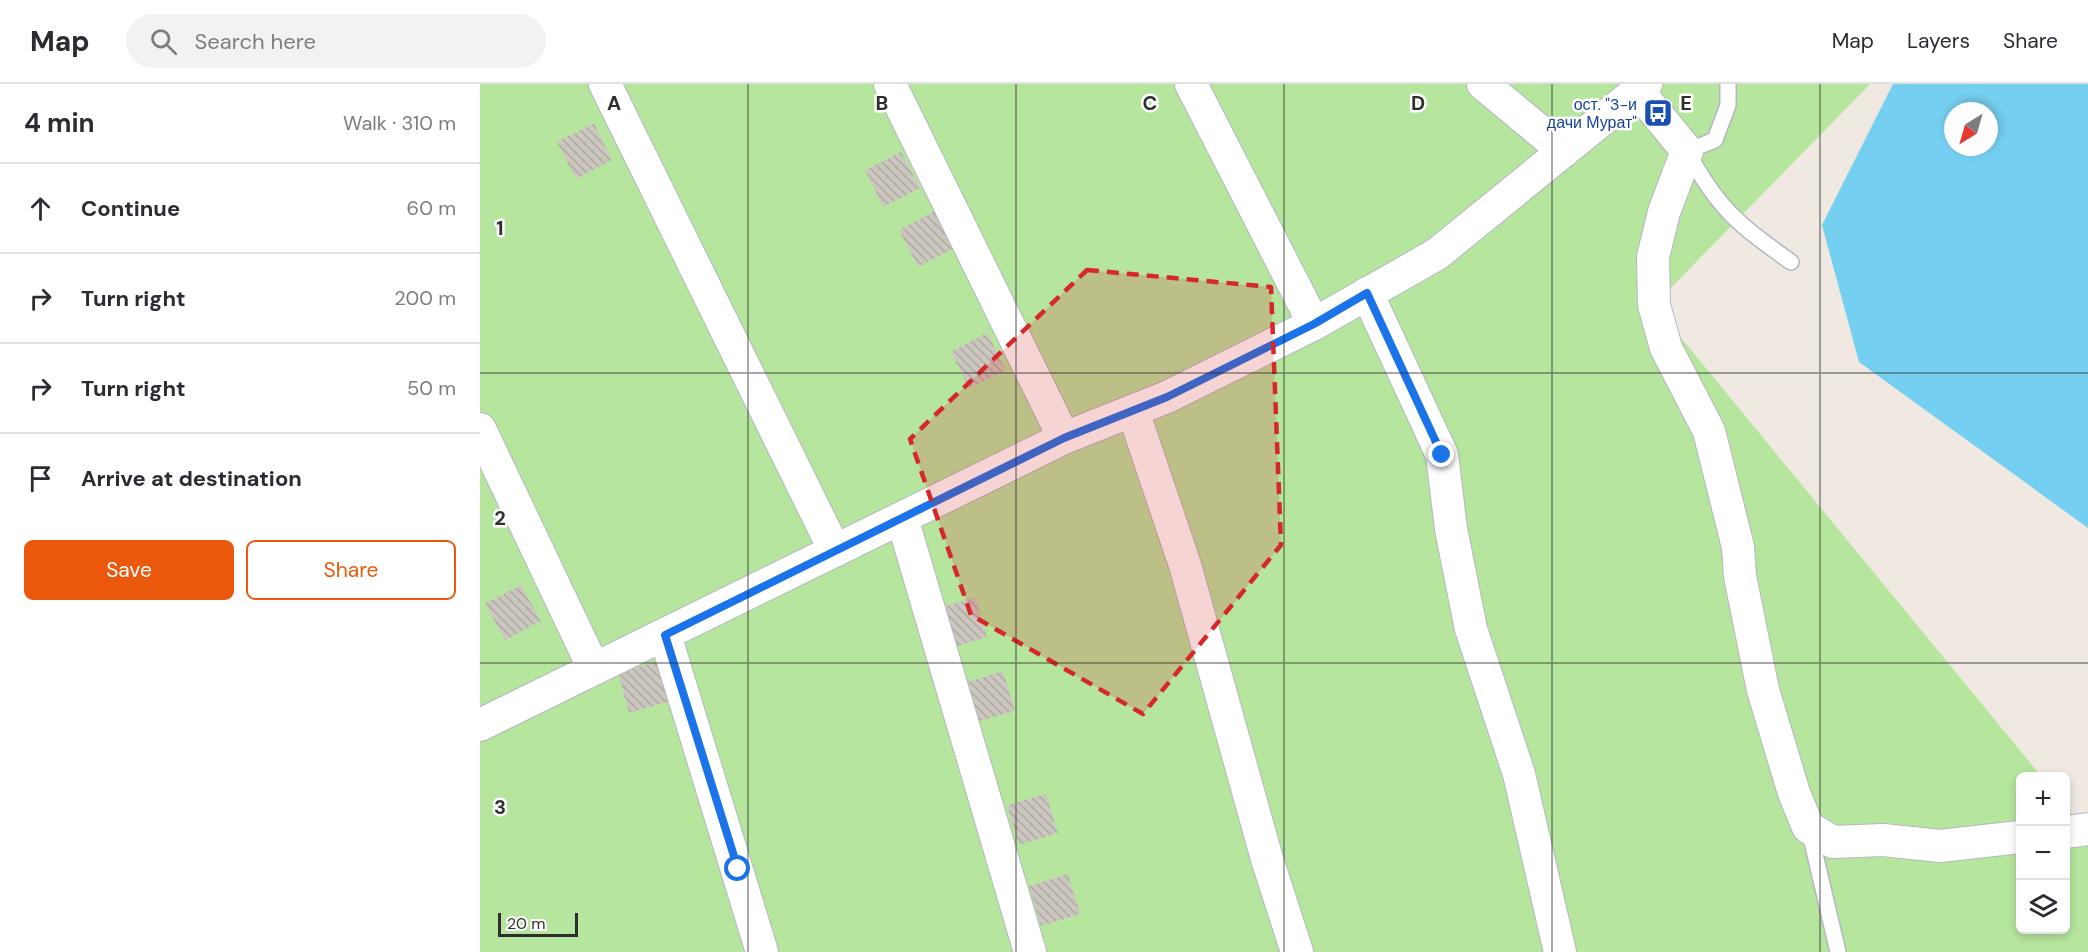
<!DOCTYPE html>
<html lang="en">
<head>
<meta charset="utf-8">
<style>
	:root { --surface:#fff; --page:#f2f2f3; --text:#2b2b33; --muted:#7c7c81; --line:#e1e1e2; --accent:#ea580c }
	body { margin:0; font-family:"DM Sans",sans-serif; background:var(--page); color:var(--text) }
	.controls { position:absolute; right:18px; bottom:18px; display:grid; overflow:hidden; border-radius:9px; box-shadow:0 3px 9px #0003 }
	.controls button { width:54px; height:54px; display:grid; place-items:center; padding:0; border:0; border-bottom:2px solid var(--line); background:var(--surface); color:var(--text); font:30px sans-serif }
	.compass { position:absolute; left:1464px; top:18px; width:54px; height:54px; border-radius:50%; background:var(--surface); box-shadow:0 3px 9px #0003; rotate:217deg }
	.scale { position:absolute; left:18px; bottom:15px; width:80px; box-sizing:border-box; padding-left:6px; border:3px solid #2e2e2e; border-top:0; font-size:16px; line-height:21px; white-space:nowrap; color:#2e2e2e; -webkit-text-stroke:4px #fff; paint-order:stroke }
	.stop { position:absolute; width:18px; height:18px; margin:-14px; border:4px solid #1a73e8; border-radius:50%; background:#fff }
	.stop.end { background:#1a73e8; border-color:#fff; box-shadow:0 2px 6px #0008 }
	.list { margin:0; padding:0; list-style:none }
	h2 { display:flex; justify-content:space-between; align-items:center; height:78px; margin:0; padding:0 24px; font-size:26px }
	h2 small { font-size:20px; font-weight:400; color:var(--muted) }
	.list li { display:grid; grid-template-columns:39px 1fr auto; gap:18px; align-items:center; box-sizing:border-box; height:90px; padding:0 24px; border-top:2px solid var(--line) }
	.list b { display:block; font-size:22px; white-space:nowrap }
	.list em { font-size:20px; font-style:normal; color:var(--muted) }
	.actions { display:flex; gap:12px; padding:18px 24px }
	.actions a { flex:1; padding:14px 0; border:2px solid var(--accent); border-radius:9px; text-align:center; font-size:21px; color:var(--accent) }
	.actions .main { background:var(--accent); color:#fff }
	.icon { flex:none; width:33px; height:33px; fill:none; stroke:currentColor; stroke-width:2; stroke-linecap:round; stroke-linejoin:round }
	.map { position:relative; flex:none; width:1608px; height:868px; overflow:hidden }
	header { display:flex; align-items:center; gap:36px; box-sizing:border-box; height:84px; padding:0 30px; background:var(--surface); border-bottom:2px solid var(--line) }
	header strong { font-size:28px }
	nav { display:flex; gap:33px; margin-inline-start:auto; font-size:21px }
	.search { width:420px; height:54px; background:var(--page); display:flex; align-items:center; gap:15px; box-sizing:border-box; padding:0 21px; border-radius:33px; color:var(--muted); font-size:22px }
	main { display:flex }
	aside { flex:1; background:var(--surface) }
	.map>svg:first-child { display:block }
</style>
</head>
<body>
<header>
<strong>Map</strong>
<div class="search"><svg class="icon" aria-label="search" viewBox="0 0 24 24"><circle cx="10" cy="10" r="6"/><path d="M15 15l6 6"/></svg>Search here</div>
<nav><a>Map</a><a>Layers</a><a>Share</a></nav>
</header>
<main>
<aside>
<h2>4 min<small>Walk · 310 m</small></h2>
<ul class="list">
<li><svg class="icon" aria-label="ahead" viewBox="0 0 24 24"><path d="M12 20V5M6 11l6-6 6 6"/></svg><div><b>Continue</b></div><em>60 m</em></li>
<li><svg class="icon" aria-label="right" viewBox="0 0 24 24"><path d="M7 20v-9h11M14 6l5 5-5 5"/></svg><div><b>Turn right</b></div><em>200 m</em></li>
<li><svg class="icon" aria-label="right" viewBox="0 0 24 24"><path d="M7 20v-9h11M14 6l5 5-5 5"/></svg><div><b>Turn right</b></div><em>50 m</em></li>
<li><svg class="icon" aria-label="arrive" viewBox="0 0 24 24"><path d="M6 21V4h12l-3 4 3 4H6"/></svg><div><b>Arrive at destination</b></div></li>
</ul>
<div class="actions"><a class="main">Save</a><a>Share</a></div>
</aside>
<div class="map">
<svg width="1608" height="868" viewBox="0 0 1608 868">
	<defs>
		<pattern id="building-back-hatch" width="6" height="6" patternUnits="userSpaceOnUse" patternTransform="scale(1.5)"><rect width="6" height="6" fill="#cbc7bf"/><path d="M-1 5l2 2M0 0l6 6M5-1l2 2" fill="none" stroke="#afaba4"/></pattern>
	</defs>
	<rect width="100%" height="100%" fill="#efe9e1"/>
	<path fill="#b6e59e" d="M0 0H1390L1174 221 1561 692H1540V846H1586V723L1608 750V868H0Z"/>
	<path fill="#75cff0" fill-rule="evenodd" d="M1413 0H1608V444L1379 278 1342 141ZM1473 27H1509V63H1473Z"/>
	<path fill="url(#building-back-hatch)" d="M114 39 132 76 96 95 77 58Z
		M421 68 440 104 403 123 385 86Z
		M455 127 474 164 438 183 419 146Z
		M507 249 526 286 489 304 471 268Z
		M41 501 61 537 25 556 5 520Z
		M495 513 507 553 468 565 456 525Z
		M176 578 188 618 149 629 138 589Z
		M523 587 535 627 496 638 484 599Z
		M566 710 578 749 539 761 527 721Z
		M588 790 600 830 561 842 549 802Z"/>
	<g fill="none" stroke-linecap="round" stroke-linejoin="round">
		<g stroke="#b4b7c1" stroke-width="18">
			<path id="lane" d="M1248 0V21L1235 56 1207 67C1238 125 1259 141 1311 178
				M1329 745 1358 868"/>
		</g>
		<g stroke="#b4b7c1" stroke-width="34">
			<path id="street" d="M125 0 355 467
				M410 0 584 354
				M711 0 834 240
				M1003 0 1084 67
				M1158 7 1207 67 1184 128 1173 173 1174 221 1186 264 1229 347 1258 463 1260 492 1283 606 1314 709 1328 743 1353 758 1403 756 1460 762 1540 753
				M887 209 962 371 971 445 991 545 1039 690 1080 868
				M653 327 705 481 787 775 817 868
				M0 345 114 585
				M422 434 550 868
				M185 551 282 868
				M0 641 584 354 687 313 834 240 957 170 1166 0
				M1586 748 1608 745"/>
		</g>
		<use href="#lane" stroke="#fff" stroke-width="15"/>
		<use href="#street" stroke="#fff" stroke-width="32"/>
	</g>
	<g fill="none" stroke-linecap="round" stroke-linejoin="round">
		<path stroke="#1a73e8" stroke-width="8" d="M258 785 185 551 584 354 687 313 834 240 887 209 962 371"/>
	</g>
	<path fill="#d62828" fill-opacity="0.2" stroke="#d62828" stroke-width="4.5" stroke-dasharray="12 8" stroke-linejoin="round" d="M607 186 791 203 801 461 663 630 491 531 430 355Z"/>
	<path fill="none" stroke="#2e2e2e" stroke-width="1.5" stroke-opacity="0.55" d="M268 0V868M536 0V868M804 0V868M1072 0V868M1340 0V868M0 289H1608M0 579H1608"/>
	<defs>
		<g id="bus-square" transform="scale(1.5)"><rect x="-9" y="-9" width="18" height="18" rx="4" fill="#1a4fb4" stroke="#fff"/><path d="M-5-6H5V4H4V6H2V4H-2V6H-4V4H-5ZM-3.5-4V0h7V-4ZM-3.5 1.2v1.5H-2V1.2ZM2 1.2v1.5H3.5V1.2Z" fill="#fff"/></g>
	</defs>
	<g fill-rule="evenodd">
		<use href="#bus-square" x="1178" y="29"/>
	</g>
	<g text-anchor="middle" dominant-baseline="central" stroke-width="5" stroke-linejoin="round" paint-order="stroke">
		<g font-size="16" fill="#164399" stroke="#fff" text-anchor="end">
			<text x="1157" y="20">ост. "3-и<tspan x="1157" dy="18">дачи Мурат"</tspan></text>
		</g>
	</g>
	<g font-size="20" text-anchor="middle" font-weight="bold" fill="#2e2e2e" stroke="#fff" stroke-width="5" stroke-linejoin="round" paint-order="stroke">
		<text x="134" y="26">A</text>
		<text x="402" y="26">B</text>
		<text x="670" y="26">C</text>
		<text x="938" y="26">D</text>
		<text x="1206" y="26">E</text>
		<text x="20" y="151">1</text>
		<text x="20" y="441">2</text>
		<text x="20" y="730">3</text>
	</g>
</svg>
<div class="controls">
<button>+</button>
<button>−</button>
<button><svg class="icon" aria-label="layers" viewBox="0 0 24 24"><path d="M12 4l9 5-9 5-9-5zM3 14l9 5 9-5"/></svg></button>
</div>
<svg class="compass" viewBox="-18 -18 36 36"><path d="M0-13l5 13h-10z" fill="#e53935"/><path d="M0 13l5-13h-10z" fill="#7c7c81"/></svg>
<div class="scale">20 m</div>
<div class="stop" style="left:258px;top:785px"></div>
<div class="stop end" style="left:962px;top:371px"></div>
</div>
</main>
</body>
</html>
